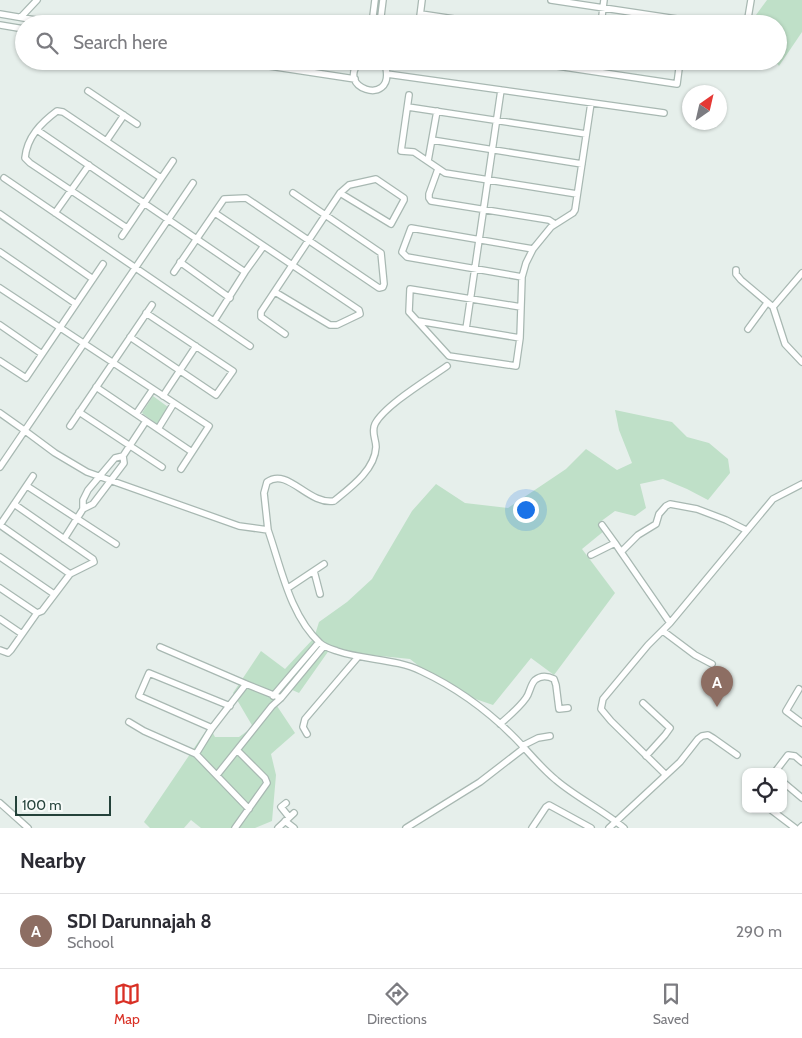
<!DOCTYPE html>
<html lang="en">
<head>
<meta charset="utf-8">
<style>
	:root { --surface:#fff; --page:#f7f7f7; --text:#2b2b33; --muted:#7c7c81; --line:#e1e1e2; --accent:#d93025 }
	body { margin:0; font-family:Cabin,sans-serif; background:var(--page); color:var(--text) }
	.controls { position:absolute; right:15px; bottom:15px; display:grid; overflow:hidden; border-radius:10px; box-shadow:0 1px 4px #0004 }
	.controls button { width:45px; height:45px; display:grid; place-items:center; padding:0; border:0; border-bottom:1px solid var(--line); background:var(--surface); color:var(--text); font:25px sans-serif }
	.compass { position:absolute; left:682px; top:85px; width:45px; height:45px; border-radius:50%; background:var(--surface); box-shadow:0 1px 4px #0004; rotate:34deg }
	.scale { position:absolute; left:15px; bottom:12px; width:96px; box-sizing:border-box; padding-left:5px; border:2px solid #24423a; border-top:0; font-size:14px; line-height:18px; white-space:nowrap; color:#24423a; -webkit-text-stroke:4px #f7fbf9; paint-order:stroke }
	.you { position:absolute; left:525px; top:509px; width:18px; height:18px; margin:-12px; border:4px solid #fff; border-radius:50%; background:#1a73e8; box-shadow:0 0 0 8px #1a73e833 }
	.badge { display:grid; place-items:center; width:32px; height:32px; border-radius:50%; background:var(--accent); color:#fff; font-size:16px; font-weight:700 }
	.pin { position:absolute; translate:-50% -41px; filter:drop-shadow(0 1px 2px #0008) }
	.pin::after { content:''; position:absolute; top:26px; width:18px; height:15px; background:inherit; clip-path:polygon(0 0,100% 0,50% 100%) }
	.list { margin:0; padding:0; list-style:none }
	h2 { display:flex; justify-content:space-between; align-items:center; height:65px; margin:0; padding:0 20px; font-size:21px }
	h2 small { font-size:16px; font-weight:400; color:var(--muted) }
	.list li { display:grid; grid-template-columns:32px 1fr auto; gap:15px; align-items:center; box-sizing:border-box; height:75px; padding:0 20px; border-top:1px solid var(--line) }
	.list b { display:block; font-size:19px; white-space:nowrap }
	.list p { margin:0; font-size:16px; white-space:nowrap; color:var(--muted) }
	.list em { font-size:16px; font-style:normal; color:var(--muted) }
	.icon { flex:none; width:28px; height:28px; fill:none; stroke:currentColor; stroke-width:2; stroke-linecap:round; stroke-linejoin:round }
	.map { position:relative; flex:none; width:802px; height:828px; overflow:hidden }
	.search { position:absolute; background:var(--surface); box-shadow:0 1px 4px #0004; left:15px; right:15px; top:15px; height:55px; display:flex; align-items:center; gap:12px; box-sizing:border-box; padding:0 18px; border-radius:28px; color:var(--muted); font-size:19px }
	.sheet { height:140px; background:var(--surface) }
	nav { display:flex; justify-content:space-around; align-items:center; box-sizing:border-box; height:70px; border-top:1px solid var(--line); background:var(--surface); font-size:14px; color:var(--muted) }
	nav a { display:grid; justify-items:center; gap:2px }
	nav .on { color:var(--accent) }
	.map>svg:first-child { display:block }
</style>
</head>
<body>
<div class="map">
<svg width="802" height="828" viewBox="0 0 802 828">
	<rect width="100%" height="100%" fill="#e6efeb"/>
	<path fill="#bfe0c8" d="M767 0H802V32L779 66 775 61H778V24H757L756 15Z
		M153 396 168 407 157 424 142 413Z
		M615 410 672 422 687 437 709 443 728 459 730 473 708 500 687 489 663 479 640 484 646 508 635 516 615 511 600 522 604 531 582 549 615 593 554 675 531 658 493 705 449 690 410 659 351 653 332 646 299 693 281 685 269 694 295 733 271 754 276 775 272 821 255 828H201L191 820 184 828H150L144 822 209 726 215 737H239L253 727 233 693 261 651 285 669 314 638 319 622 347 602 372 579 412 511 436 484 465 503 508 508 566 469 586 449 617 470 632 463 619 430Z"/>
	<g fill="none" stroke-linecap="round" stroke-linejoin="round">
		<g stroke="#a8b8b2" stroke-width="8">
			<path id="street" d="M551 0 710 24
				M0 14 59 24
				M421 14 487 24
				M21 17 37 0
				M372 24 375 0
				M380 24 383 0
				M419 24 422 0
				M601 24 604 0
				M747 24 751 0
				M0 25 24 29
				M237 61 355 79
				M317 61 356 67
				M361 61C333 87 394 108 386 68L380 61
				M524 61 677 84 680 61
				M594 71 596 61
				M387 74 664 113
				M88 91 137 124
				M409 95 401 151 414 152 445 173 577 194
				M408 107 586 134
				M37 130 245 272
				M107 140 124 115
				M432 140 582 164
				M428 161 437 111
				M438 169 429 194V198L431 201 549 220 555 224
				M4 178 250 346
				M55 213 89 165
				M215 213 359 310 360 314 337 325H330L275 292
				M0 214 93 279
				M127 228 30 163 25 158C27 137 41 123 57 111L63 112 161 178
				M122 236 173 161
				M0 252 76 304
				M180 262 230 298
				M736 270V274L741 280 773 307 785 344 802 362
				M174 272 224 199 246 198 379 288 383 287 384 284 381 253 293 193
				M522 277 407 257 402 252 411 228 533 249
				M0 288 209 426 181 469
				M521 307 410 289 409 312 449 356 516 366 520 338 522 277 526 263 533 249 551 227 573 213 575 210 591 103
				M773 307 802 273
				M214 321 245 272 263 247
				M418 321 520 338
				M0 325 42 354
				M466 329 501 90
				M748 329 767 303
				M285 334 261 317V312L340 193 349 185 376 179 404 198V200L391 224 340 193
				M130 337 216 395 233 371 146 313
				M0 361 26 378 103 264
				M96 387 192 452
				M163 396 196 346
				M79 412 162 467
				M0 413 24 430 55 453 87 472 239 526 268 530C281 567 290 616 320 643 324 647 331 649 337 651 363 660 397 659 421 671 455 687 488 711 514 737 528 751 540 767 556 780 577 798 603 810 624 828
				M136 414 153 389
				M70 426 152 305
				M158 429 174 403
				M0 467 193 183
				M27 486 116 544
				M83 509 93 504 124 463 123 456 146 421
				M0 525 70 574 94 562 93 559 14 504
				M0 525 33 476
				M602 525 615 543
				M268 530 264 493 267 482C288 467 308 505 334 501 350 488 375 470 376 447 376 439 371 432 375 424 385 405 429 379 447 366
				M64 539 83 509V500L88 490 115 458 123 456
				M591 555 615 543 621 552
				M0 557 54 594
				M314 571 320 594
				M0 588 37 613 42 611 70 574
				M288 588 324 564
				M0 619 22 634
				M670 623 621 552 638 535 656 524 659 514 666 506 670 504 697 509 726 520 746 530
				M663 631 695 655 712 664
				M160 647 246 684 281 698
				M0 650 8 653 11 650 37 613
				M799 689 786 711 802 723
				M273 696 319 642
				M643 703 670 728 665 735 646 756
				M129 722 144 731 196 754 212 728 246 684
				M500 724C509 716 519 708 526 698 530 693 530 685 535 680 541 675 548 676 554 679L556 685 559 709 568 708
				M212 728 139 696 149 673 230 706
				M307 734 303 727 305 719 358 657
				M522 746 538 738 550 736
				M196 754 249 809
				M775 772 788 755 795 756 802 762
				M217 775 272 706 281 698 324 646
				M666 775 680 762 698 739 702 736 708 735 713 738 737 755
				M783 782 802 798
				M0 803 28 828
				M286 803 281 807 289 817
				M770 809 795 828
				M285 821 294 828
				M235 828 267 783 265 778 237 750
				M278 828 294 813
				M406 828 480 782 524 748
				M532 828 546 807 549 805 591 828
				M609 828 666 775 611 721 601 709 603 699 648 645 670 623 773 499 802 484
				M800 828 802 826"/>
		</g>
		<use href="#street" stroke="#fff" stroke-width="5.5"/>
	</g>
</svg>
<div class="controls">
<button><svg class="icon" aria-label="locate" viewBox="0 0 24 24"><circle cx="12" cy="12" r="6"/><path d="M12 2v4M12 18v4M2 12h4M18 12h4"/></svg></button>
</div>
<svg class="compass" viewBox="-18 -18 36 36"><path d="M0-13l5 13h-10z" fill="#e53935"/><path d="M0 13l5-13h-10z" fill="#7c7c81"/></svg>
<div class="scale">100 m</div>
<div class="you"></div>
<div class="pin badge" style="left:717px;top:707px;background:#8d6e63">A</div>
<div class="search"><svg class="icon" aria-label="search" viewBox="0 0 24 24"><circle cx="10" cy="10" r="6"/><path d="M15 15l6 6"/></svg>Search here</div>
</div>
<section class="sheet">
<h2>Nearby<small></small></h2>
<ul class="list">
<li><span class="badge" style="background:#8d6e63">A</span><div><b>SDI Darunnajah 8</b><p>School</p></div><em>290 m</em></li>
</ul>
</section>
<nav>
<a class="on"><svg class="icon" aria-label="map" viewBox="0 0 24 24"><path d="M3 6l6-2 6 2 6-2v14l-6 2-6-2-6 2zM9 4v14M15 6v14"/></svg>Map</a>
<a><svg class="icon" aria-label="directions" viewBox="0 0 24 24"><path d="M12 3l9 9-9 9-9-9zM9 14v-3h6M13 9l2 2-2 2"/></svg>Directions</a>
<a><svg class="icon" aria-label="saved" viewBox="0 0 24 24"><path d="M7 4h10v16l-5-4-5 4z"/></svg>Saved</a>
</nav>
</body>
</html>
